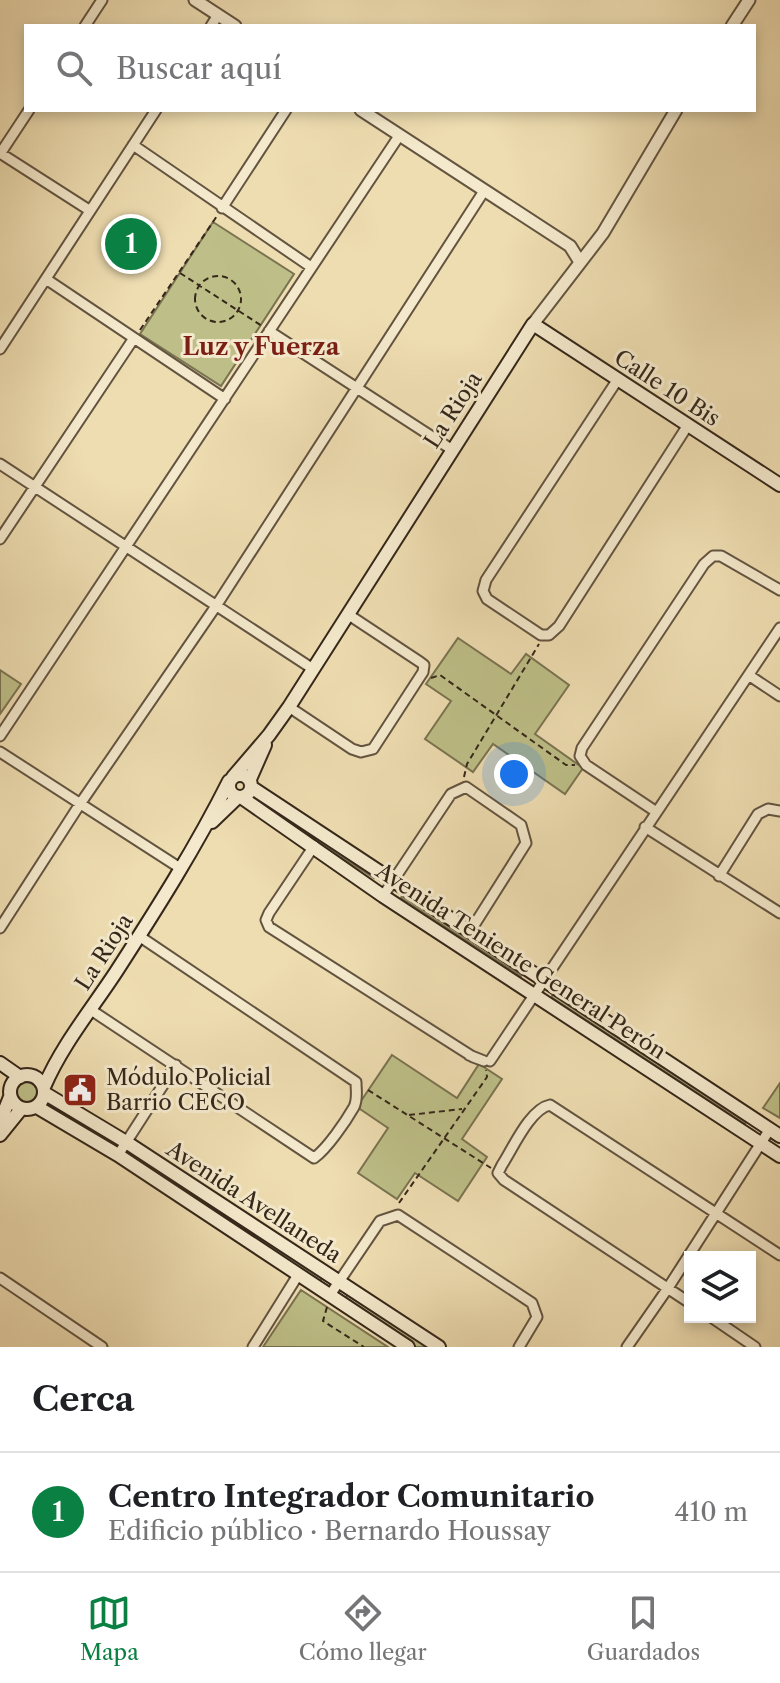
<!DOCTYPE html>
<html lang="es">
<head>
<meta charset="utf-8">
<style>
	:root { --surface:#fff; --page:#f6f6f6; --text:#202124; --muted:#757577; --line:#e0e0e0; --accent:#0b8043 }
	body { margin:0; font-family:"Libre Caslon Text",serif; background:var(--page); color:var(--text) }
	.controls { position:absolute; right:24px; bottom:24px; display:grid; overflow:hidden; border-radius:0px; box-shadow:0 4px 12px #0003 }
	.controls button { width:72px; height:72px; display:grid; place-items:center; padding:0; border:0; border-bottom:2px solid var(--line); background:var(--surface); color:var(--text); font:40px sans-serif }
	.you { position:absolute; left:514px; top:774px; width:28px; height:28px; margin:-20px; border:6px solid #fff; border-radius:50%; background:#1a73e8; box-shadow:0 0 0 12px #1a73e833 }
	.badge { display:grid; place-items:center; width:52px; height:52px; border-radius:50%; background:var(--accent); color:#fff; font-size:26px; font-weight:700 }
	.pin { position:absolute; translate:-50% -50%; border:4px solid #fff; box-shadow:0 2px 8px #0006 }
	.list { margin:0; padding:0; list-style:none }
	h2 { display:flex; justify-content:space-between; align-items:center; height:104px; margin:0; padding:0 32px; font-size:34px }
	h2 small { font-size:26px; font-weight:400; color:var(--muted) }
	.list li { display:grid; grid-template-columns:52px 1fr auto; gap:24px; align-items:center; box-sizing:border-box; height:120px; padding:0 32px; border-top:2px solid var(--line) }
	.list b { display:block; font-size:30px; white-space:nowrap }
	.list p { margin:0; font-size:26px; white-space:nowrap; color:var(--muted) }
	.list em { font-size:26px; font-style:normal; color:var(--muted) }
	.icon { flex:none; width:44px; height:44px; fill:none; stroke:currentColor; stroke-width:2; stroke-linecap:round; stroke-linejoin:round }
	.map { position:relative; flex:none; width:780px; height:1347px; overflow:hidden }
	.search { position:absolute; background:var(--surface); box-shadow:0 4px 12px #0003; left:24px; right:24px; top:24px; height:88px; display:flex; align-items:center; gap:20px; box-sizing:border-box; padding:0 28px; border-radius:0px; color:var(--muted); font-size:30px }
	.sheet { height:224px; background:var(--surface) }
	nav { display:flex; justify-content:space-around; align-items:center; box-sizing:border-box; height:112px; border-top:2px solid var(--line); background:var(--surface); font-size:22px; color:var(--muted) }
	nav a { display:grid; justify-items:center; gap:4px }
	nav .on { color:var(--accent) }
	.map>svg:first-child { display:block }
</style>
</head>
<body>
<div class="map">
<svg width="780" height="1347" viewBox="0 0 780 1347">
	<rect width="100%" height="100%" fill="#eeddb1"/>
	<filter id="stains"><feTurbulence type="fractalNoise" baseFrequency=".0025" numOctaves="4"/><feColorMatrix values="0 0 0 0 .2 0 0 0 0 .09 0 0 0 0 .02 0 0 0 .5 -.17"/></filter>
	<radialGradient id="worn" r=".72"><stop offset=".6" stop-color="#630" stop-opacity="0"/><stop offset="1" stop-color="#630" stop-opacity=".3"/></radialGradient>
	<path fill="#bebf88" stroke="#7a7351" stroke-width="2" d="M213 222 294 274 221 386 140 334Z
		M458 638 511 674 526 654 569 685 535 734 583 768 565 794 493 744 473 772 425 739 451 701 426 684Z
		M0 670 21 684 0 714Z
		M254 798 375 876 374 878 253 800Z
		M402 896 523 974 521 976 401 898Z
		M553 995 746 1122 745 1124 551 997Z
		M392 1055 457 1098 479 1064 502 1079 462 1139 487 1157 458 1201 415 1173 397 1199 358 1173 388 1128 357 1107Z
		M25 1082C34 1082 40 1084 43 1094L38 1102 26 1103 15 1099V1088Z
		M780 1083V1118L763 1108Z
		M125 1146 323 1277 319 1283 121 1152Z
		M301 1290 388 1347H263Z
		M348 1294 430 1347H416L344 1300Z"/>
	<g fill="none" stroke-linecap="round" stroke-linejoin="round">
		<g stroke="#635440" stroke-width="13">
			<path id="minor" d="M85 26 102 0
				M211 26 218 15
				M133 145 311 267
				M0 153 89 210
				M0 154 29 110
				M222 208 286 110
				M46 279 225 399
				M269 331 451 449
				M0 349 156 110
				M618 379 486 580 483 591 487 599 541 635H549L559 626 688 425
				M0 464 313 669
				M0 539 134 338
				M750 676 780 696
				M289 707 352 749 361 752 373 749 423 672 424 665 420 662 349 615
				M0 736 399 136
				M0 752 180 868
				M655 811 586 765 580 756 582 748 704 564 713 556H721L780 590
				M645 827 780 913
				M314 846 269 913 266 920 269 927 473 1057 484 1061 469 1055
				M719 876 758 814 768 809 780 811
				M383 896 451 794 466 787 521 825 526 843 471 930
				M0 928 80 804 216 606 484 191
				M91 1010 314 1158C327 1149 346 1121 354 1107 358 1099 356 1091 356 1082L139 936
				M490 1061 780 628
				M118 1155 176 1065
				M0 1278 102 1347
				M330 1295 380 1221 398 1215 532 1303 537 1317 519 1347
				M690 1303 504 1180 498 1173 502 1165C513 1148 530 1109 550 1105L780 1255
				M711 1317 755 1347
				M253 1347 298 1275
				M627 1347 668 1288 770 1129"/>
		</g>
		<g stroke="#635440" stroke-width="15">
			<path id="tertiary" d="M195 0 235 26
				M732 26 749 0
				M361 110 570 246 580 262
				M533 324 603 233 676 110"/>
		</g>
		<g stroke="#35271a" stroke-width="16">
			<path id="secondary" d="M229 786a11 11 0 1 1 22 0a11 11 0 1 1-22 0Z
				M233 777 269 735 289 707 533 324 780 485
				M250 779 265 745
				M251 787 780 1136
				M241 797 383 896 780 1156
				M212 822 238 797
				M0 1063 20 1077
				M10 1092a17 17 0 1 1 34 0a17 17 0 1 1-34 0Z
				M44 1087C62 1045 91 1010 116 972 156 910 196 847 229 781
				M46 1094 126 1142 439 1347
				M37 1107 118 1155 408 1347
				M0 1122 10 1097
				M0 1135 21 1109"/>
		</g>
		<path stroke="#35271a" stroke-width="2" stroke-dasharray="6 4" stroke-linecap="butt" d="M180 273 262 326
			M195 299a23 23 0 1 1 46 0a23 23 0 1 1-46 0Z
			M140 330 217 216
			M431 678 440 675 566 765H575
			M464 777 467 764 539 644
			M368 1090 491 1168
			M409 1115 462 1109
			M399 1203 487 1077 486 1070
			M327 1307 323 1321 364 1347"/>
		<use href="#minor" stroke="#f4e9cc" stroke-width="9"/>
		<use href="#tertiary" stroke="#f4e9cc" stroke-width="11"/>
		<use href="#secondary" stroke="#f4e9cc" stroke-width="12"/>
	</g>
	<defs>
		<g id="civic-square" transform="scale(1.8)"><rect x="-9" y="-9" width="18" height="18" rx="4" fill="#8f2418" stroke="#f4e9cc"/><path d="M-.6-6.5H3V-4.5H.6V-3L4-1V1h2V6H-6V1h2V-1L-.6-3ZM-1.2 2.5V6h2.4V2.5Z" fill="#fff"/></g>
	</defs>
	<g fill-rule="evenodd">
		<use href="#civic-square" x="80" y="1090"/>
	</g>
	<g text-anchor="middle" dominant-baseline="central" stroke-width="6" stroke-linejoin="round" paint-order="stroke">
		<g font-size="22" fill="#35271a" stroke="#f4e9cc">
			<text transform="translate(667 388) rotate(33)">Calle 10 Bis</text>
			<text transform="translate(453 410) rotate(-57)">La Rioja</text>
			<text transform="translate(104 952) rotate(-57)">La Rioja</text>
			<text transform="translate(521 961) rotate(33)">Avenida Teniente General Perón</text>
			<text transform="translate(254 1202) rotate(33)">Avenida Avellaneda</text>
		</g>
		<g font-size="22" fill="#35271a" stroke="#f4e9cc" text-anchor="start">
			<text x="106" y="1077">Módulo Policial<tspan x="106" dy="25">Barrio CECO</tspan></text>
		</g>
		<g font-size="24" font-weight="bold" fill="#7a1f14" stroke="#f4e9cc">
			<text x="261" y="346">Luz y Fuerza</text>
		</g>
	</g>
	<rect width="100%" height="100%" filter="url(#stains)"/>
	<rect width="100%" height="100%" fill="url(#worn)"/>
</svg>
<div class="controls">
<button><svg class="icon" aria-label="layers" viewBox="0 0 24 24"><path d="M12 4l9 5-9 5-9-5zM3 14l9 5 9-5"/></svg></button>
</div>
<div class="you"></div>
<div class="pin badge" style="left:131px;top:244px">1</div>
<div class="search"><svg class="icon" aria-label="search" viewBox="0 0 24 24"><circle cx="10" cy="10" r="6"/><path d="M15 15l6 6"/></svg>Buscar aquí</div>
</div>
<section class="sheet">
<h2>Cerca<small></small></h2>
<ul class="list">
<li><span class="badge">1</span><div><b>Centro Integrador Comunitario</b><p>Edificio público · Bernardo Houssay</p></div><em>410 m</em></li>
</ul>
</section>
<nav>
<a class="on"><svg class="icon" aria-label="map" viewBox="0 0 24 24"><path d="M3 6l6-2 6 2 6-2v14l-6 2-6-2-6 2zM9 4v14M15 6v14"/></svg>Mapa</a>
<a><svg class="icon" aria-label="directions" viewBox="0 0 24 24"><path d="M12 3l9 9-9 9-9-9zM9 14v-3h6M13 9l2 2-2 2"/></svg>Cómo llegar</a>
<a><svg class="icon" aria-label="saved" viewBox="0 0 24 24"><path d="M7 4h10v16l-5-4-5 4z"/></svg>Guardados</a>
</nav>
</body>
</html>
